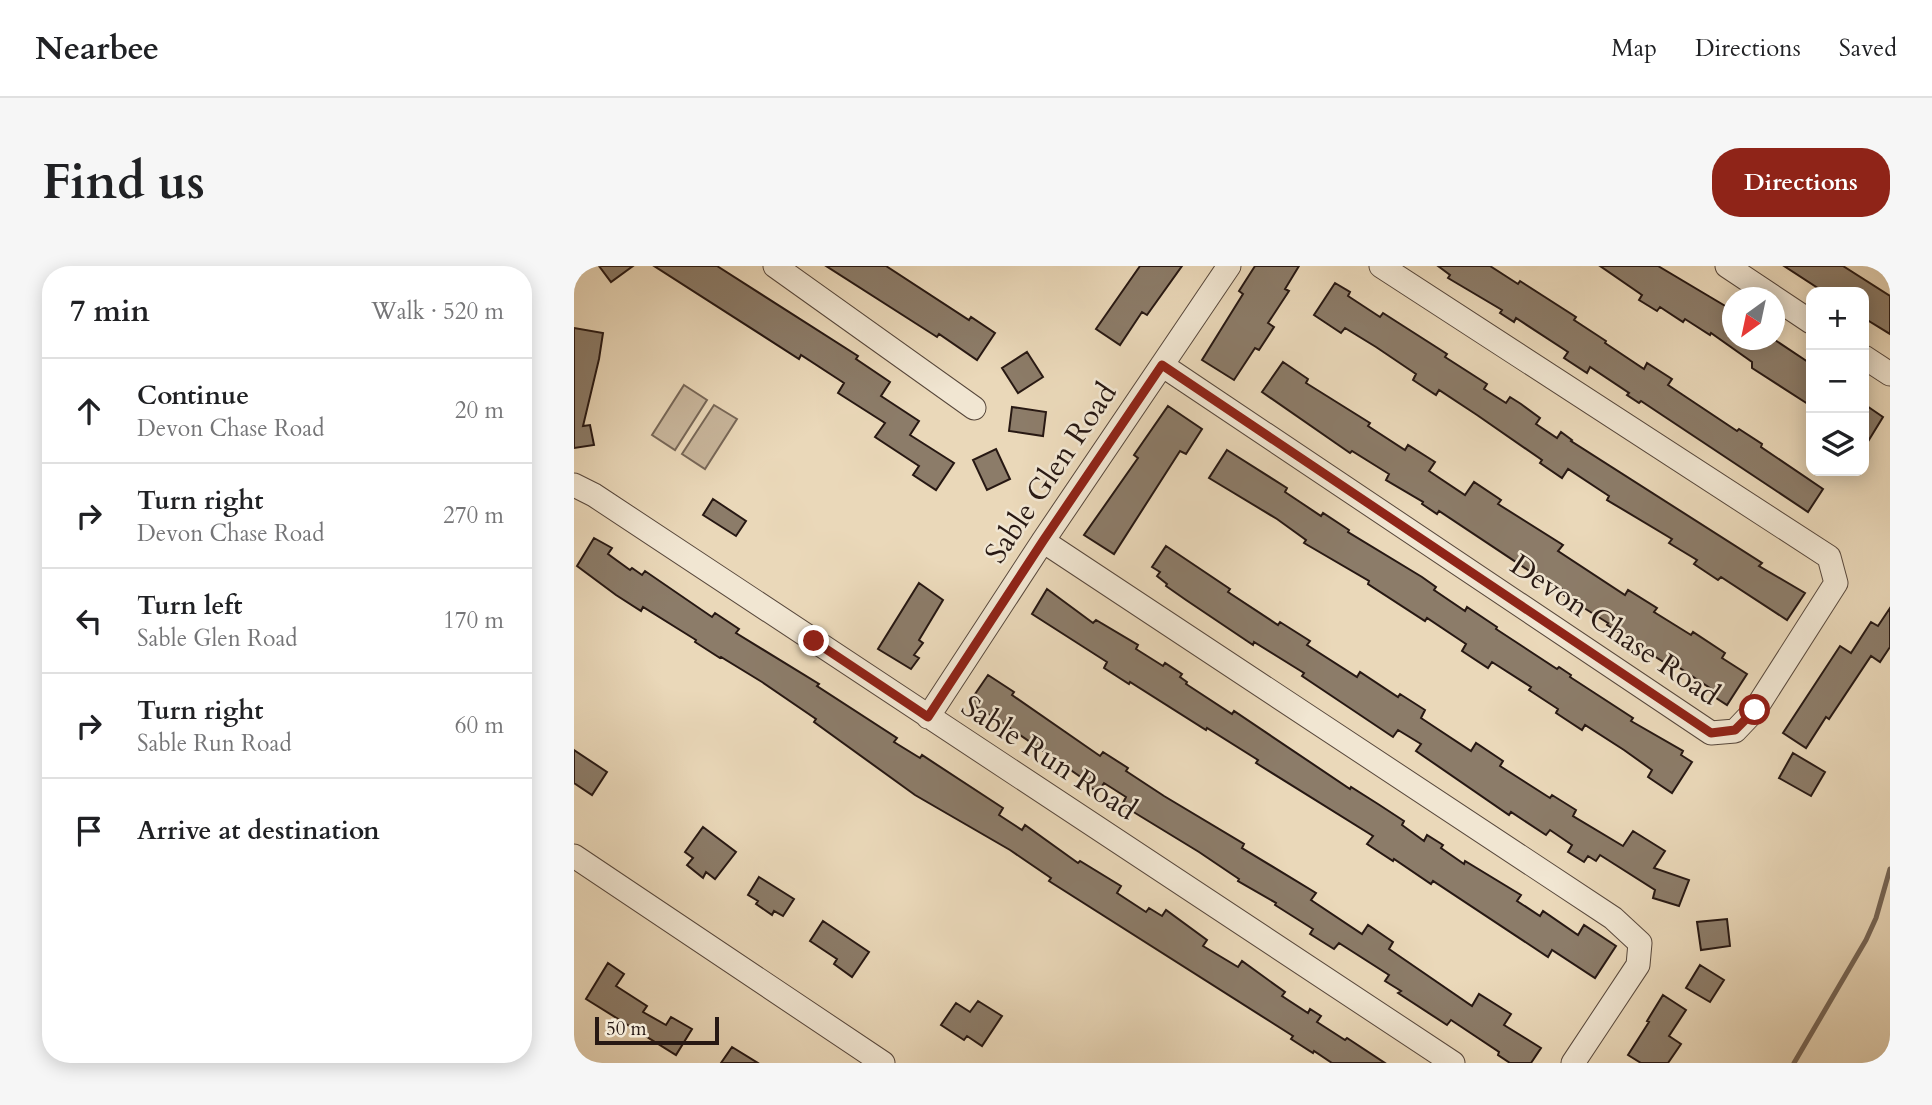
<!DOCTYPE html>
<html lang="en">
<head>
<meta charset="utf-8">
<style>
	:root { --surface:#fff; --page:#f6f6f6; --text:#202124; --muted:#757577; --line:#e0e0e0; --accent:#8f2418 }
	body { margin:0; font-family:Cardo,serif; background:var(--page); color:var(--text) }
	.controls { position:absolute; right:21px; top:21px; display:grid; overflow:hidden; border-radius:14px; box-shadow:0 4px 18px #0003 }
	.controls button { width:63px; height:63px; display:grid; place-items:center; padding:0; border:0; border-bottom:2px solid var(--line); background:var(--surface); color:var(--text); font:35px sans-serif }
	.compass { position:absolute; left:1148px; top:21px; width:63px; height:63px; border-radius:50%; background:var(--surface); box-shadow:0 4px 18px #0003; rotate:213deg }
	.scale { position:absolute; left:21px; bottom:18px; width:124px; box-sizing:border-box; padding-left:7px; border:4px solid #271813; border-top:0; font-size:19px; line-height:24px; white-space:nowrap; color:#271813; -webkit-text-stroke:5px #f1e6d2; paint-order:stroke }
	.stop { position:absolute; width:21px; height:21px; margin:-16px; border:5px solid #8f2418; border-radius:50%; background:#fff }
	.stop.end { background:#8f2418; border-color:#fff; box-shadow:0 2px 7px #0008 }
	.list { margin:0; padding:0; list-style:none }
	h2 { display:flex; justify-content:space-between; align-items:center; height:91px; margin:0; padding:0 28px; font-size:30px }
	h2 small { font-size:23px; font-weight:400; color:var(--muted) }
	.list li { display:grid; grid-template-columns:46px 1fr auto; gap:21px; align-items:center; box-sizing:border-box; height:105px; padding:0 28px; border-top:2px solid var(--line) }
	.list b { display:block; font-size:26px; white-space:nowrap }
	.list p { margin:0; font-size:23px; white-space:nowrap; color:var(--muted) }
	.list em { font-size:23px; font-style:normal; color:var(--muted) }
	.icon { flex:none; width:38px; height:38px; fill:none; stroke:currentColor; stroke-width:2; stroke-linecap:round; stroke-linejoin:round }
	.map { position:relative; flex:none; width:1316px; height:797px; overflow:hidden; border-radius:28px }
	header { display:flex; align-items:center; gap:42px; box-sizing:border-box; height:98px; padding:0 35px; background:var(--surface); border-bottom:2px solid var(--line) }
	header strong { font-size:33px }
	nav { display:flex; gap:38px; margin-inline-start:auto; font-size:24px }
	.intro { display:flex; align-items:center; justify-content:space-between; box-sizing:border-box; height:168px; padding:0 42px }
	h1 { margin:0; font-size:49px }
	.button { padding:18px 32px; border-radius:28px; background:var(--accent); color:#fff; font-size:24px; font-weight:700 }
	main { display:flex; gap:42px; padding:0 42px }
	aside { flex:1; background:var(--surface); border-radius:28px; box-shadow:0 4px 18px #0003 }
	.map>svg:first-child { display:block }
</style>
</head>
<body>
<header>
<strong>Nearbee</strong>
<nav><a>Map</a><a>Directions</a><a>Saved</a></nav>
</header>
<div class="intro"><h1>Find us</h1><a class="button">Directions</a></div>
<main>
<aside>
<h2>7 min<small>Walk · 520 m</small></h2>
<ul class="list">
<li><svg class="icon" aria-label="ahead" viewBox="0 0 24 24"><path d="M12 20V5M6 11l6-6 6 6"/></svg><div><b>Continue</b><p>Devon Chase Road</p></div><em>20 m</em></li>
<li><svg class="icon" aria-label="right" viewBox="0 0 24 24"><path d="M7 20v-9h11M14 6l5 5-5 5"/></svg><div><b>Turn right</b><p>Devon Chase Road</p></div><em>270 m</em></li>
<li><svg class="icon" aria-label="left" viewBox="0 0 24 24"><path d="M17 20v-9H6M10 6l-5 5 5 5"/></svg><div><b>Turn left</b><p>Sable Glen Road</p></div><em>170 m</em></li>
<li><svg class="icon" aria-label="right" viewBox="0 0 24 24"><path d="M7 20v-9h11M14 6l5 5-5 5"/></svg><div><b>Turn right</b><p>Sable Run Road</p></div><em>60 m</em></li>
<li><svg class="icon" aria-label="arrive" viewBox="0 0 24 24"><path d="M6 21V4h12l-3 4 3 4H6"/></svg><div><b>Arrive at destination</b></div></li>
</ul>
</aside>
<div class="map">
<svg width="1316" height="797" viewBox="0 0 1316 797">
	<rect width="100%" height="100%" fill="#ead8b9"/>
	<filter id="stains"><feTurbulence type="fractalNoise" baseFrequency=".00286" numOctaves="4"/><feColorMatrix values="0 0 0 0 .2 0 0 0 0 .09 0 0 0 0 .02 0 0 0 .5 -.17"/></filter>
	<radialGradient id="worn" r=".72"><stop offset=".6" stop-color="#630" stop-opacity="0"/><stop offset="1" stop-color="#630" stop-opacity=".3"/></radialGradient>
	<path fill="#c9b79d" stroke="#786858" stroke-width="2" d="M110 119 133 134 101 184 78 169Z
		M140 139 163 153 131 203 108 188Z"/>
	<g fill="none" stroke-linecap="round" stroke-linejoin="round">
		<path stroke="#746455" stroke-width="5" d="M1220 797 1292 674 1302 652 1316 603"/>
	</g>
	<path fill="#8c7c69" stroke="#271813" stroke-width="2" d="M25 0H59L37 16Z
		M80 0H143L284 90 282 93 316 116 307 130 345 155 336 169 380 197 362 224 339 209 345 200 301 171 311 157 264 127 270 117 227 89 225 93Z
		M252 0H312L395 54 397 51 421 67 403 94 365 68 363 71Z
		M566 0H608L573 49 568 46 546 79 522 63Z
		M681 0H725L711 23 715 25 694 57 700 61 685 84 681 82 660 114 628 94 669 28 665 25Z
		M864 0H916L944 18 946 15 1002 51 1000 54 1032 75 1031 77 1070 103 1073 97 1098 113 1094 119 1163 165 1165 163 1188 178 1187 181 1249 223 1234 246 1067 135 1065 137 1053 129 1055 127 1016 101 1013 107 990 92 994 86 942 52 940 56 926 47 928 44 874 12 876 9Z
		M1026 0H1084L1158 44V74H1201L1237 98V140L1178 102V96L1137 67 1136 69 1111 53 1109 56 1086 41 1083 45 1065 34 1068 29Z
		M1210 0H1269L1316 30V68L1290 52V26H1250Z
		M761 17 776 26 774 30 806 51 809 47 873 88 871 91 913 118 910 123 932 137 936 131 947 138 966 152 962 158 983 172 987 166 998 174 997 175 1188 297 1185 300 1231 327 1213 354 1147 311 1144 314 1120 298 1123 294 1095 277 1098 273 1033 234 1035 230 994 203 988 212 966 197 968 194 903 149 865 124 862 129 839 114 842 108 802 81 771 62 767 67 740 49Z
		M0 62 29 67 25 93 9 160 16 159 20 179 0 182Z
		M453 86 469 111 444 127 428 102Z
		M709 96 734 113 732 117 796 157 794 160 831 184 834 179 861 196 855 205 891 229 900 216 927 234 924 238 989 279 984 285 1051 329 1054 324 1083 342 1080 346 1117 369 1119 366 1151 387 1148 392 1173 408 1153 439 1139 430 1142 426 1098 397 1096 400 1064 380 1065 379 1033 359 1034 357 986 327 988 323 958 304 957 306 865 245 863 248 848 238 849 236 812 214 815 208 778 185 776 187 688 126Z
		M1290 138 1309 151 1290 182Z
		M594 140 628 163 612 188 606 185 540 288 510 269 564 192 560 189Z
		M438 141 472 146 469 170 435 165Z
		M422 183 436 213 413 224 399 194Z
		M653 184 713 222 711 226 747 250 749 247 775 264 774 266 848 311 862 321 860 324 891 345 893 341 923 361 922 363 983 403 985 401 997 409 996 411 1059 452 1057 455 1109 485 1107 489 1118 496 1098 527 1074 511 1078 504 1050 484 1011 459 1008 464 982 447 984 443 955 424 957 421 918 396 914 402 888 385 892 378 853 352 851 355 794 318 795 315 730 277 732 274 703 253 635 212Z
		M139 233 172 255 162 270 129 249Z
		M20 272 38 282 34 288 56 304 58 302 68 309 71 305 138 351 141 347 165 363 162 367 245 418 243 420 323 472 320 476 346 492 348 489 429 542 425 549 448 564 451 559 504 597 506 595 547 620 543 627 572 646 575 642 588 650 592 644 633 674 629 680 664 701 668 695 711 726 708 730 734 747 736 743 747 750 743 756 771 774 773 772 811 797H758L740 785 739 787 717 773 719 770 475 615 477 612 436 584 341 529 240 456 242 453 188 416 147 391 146 392 121 376 122 374 69 341 67 345 42 329 3 300Z
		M592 280 656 323 654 326 704 359 706 356 736 375 733 379 783 411 786 406 824 431 826 428 851 444 847 452 897 485 902 477 929 495 926 500 976 532 978 529 1002 544 999 550 1049 580 1059 565 1091 585 1080 602 1115 614 1105 640 1079 632 1081 624 1026 589 1022 595 1014 590 1010 596 994 586 998 579 976 564 972 569 937 546 935 549 842 485 847 478 824 464 819 471 728 410 730 407 680 376 679 379 612 334 592 320 593 318 583 310 586 306 578 301Z
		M345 317 369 334 345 374 349 377 340 389 345 392 337 403 304 383Z
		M473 323 519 357 522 354 564 379 562 383 589 400 591 397 608 408 606 411 613 416 612 418 658 448 660 445 776 523 777 521 804 538 830 555 828 559 850 575 853 569 869 579 867 582 890 598 891 595 947 629 943 635 966 650 969 645 1004 669 1010 659 1042 680 1021 712 978 684 974 691 859 615 857 618 820 593 819 595 793 578 799 570 682 497 684 494 633 462 632 464 556 416 555 418 530 402 533 396 458 348Z
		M1316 342V381L1306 396 1297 390 1255 453 1252 451 1232 482 1209 467 1266 380 1277 387 1297 356 1304 360Z
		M414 409 440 426 438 429 526 490 529 486 554 502 552 505 590 530 670 578 668 582 742 627 737 634 788 668 794 659 819 676 815 683 898 740 905 728 937 748 930 759 967 782 957 797H936L924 789 925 786 877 754 873 759 824 727 827 725 811 715 815 709 765 677 760 683 736 668 739 663 701 639 702 637 664 615 665 613 625 586 548 539 552 531 530 517 524 526 509 517 511 514 423 453 395 437Z
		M0 484 33 506 18 529 0 517Z
		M1219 487 1251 506 1237 530 1205 512Z
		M129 561 162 586 141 613 132 606 129 612 113 599 119 592 111 586Z
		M185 611 220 633 209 650 200 645 198 649 182 638 184 635 174 629Z
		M1153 653 1156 680 1127 684 1123 656Z
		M249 655 295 686 278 711 260 698 263 693 236 675Z
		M34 697 50 708 42 720 73 740 69 746 92 759 97 751 118 763 102 789 12 733Z
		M1126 699 1150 714 1136 736 1112 722Z
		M1089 729 1112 744 1095 770 1107 778 1094 797H1067L1054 789 1075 756 1073 755Z
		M404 735 428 750 408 780 393 770 390 774 367 759 382 737 396 746Z
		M158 781 184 797H147Z"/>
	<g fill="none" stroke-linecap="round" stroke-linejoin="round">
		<g stroke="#58483c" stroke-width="25">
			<path id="minor" d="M201 0 400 142
				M1153 0 1237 56
				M1290 91 1316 108
				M588 99 1137 467 1161 465 1181 444 1262 317 1255 291 807 0
				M0 219 20 229 879 797
				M469 275 1039 652 1066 677 1064 699 999 797
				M354 451 469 275 655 0
				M0 590 309 797"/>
		</g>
		<use href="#minor" stroke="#f1e6d2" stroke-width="23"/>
	</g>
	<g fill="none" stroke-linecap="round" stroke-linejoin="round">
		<path stroke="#8f2418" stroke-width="9" d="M240 375 354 451 469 275 588 99 1137 467 1161 464 1181 444"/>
	</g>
	<g text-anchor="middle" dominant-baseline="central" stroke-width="5" stroke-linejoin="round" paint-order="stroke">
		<g font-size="30" fill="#271813" stroke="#f1e6d2">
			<text transform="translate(477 207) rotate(-56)">Sable Glen Road</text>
			<text transform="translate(1041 364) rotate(34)">Devon Chase Road</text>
			<text transform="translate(475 492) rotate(33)">Sable Run Road</text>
		</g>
	</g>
	<rect width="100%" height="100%" filter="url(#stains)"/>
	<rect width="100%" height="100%" fill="url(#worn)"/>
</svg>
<div class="controls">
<button>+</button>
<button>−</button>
<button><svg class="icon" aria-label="layers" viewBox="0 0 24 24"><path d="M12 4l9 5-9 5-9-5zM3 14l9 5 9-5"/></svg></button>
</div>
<svg class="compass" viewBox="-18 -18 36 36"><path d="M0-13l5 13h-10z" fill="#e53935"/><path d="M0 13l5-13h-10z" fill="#757577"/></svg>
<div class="scale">50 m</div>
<div class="stop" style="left:1181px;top:444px"></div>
<div class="stop end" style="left:240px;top:375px"></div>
</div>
</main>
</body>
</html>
